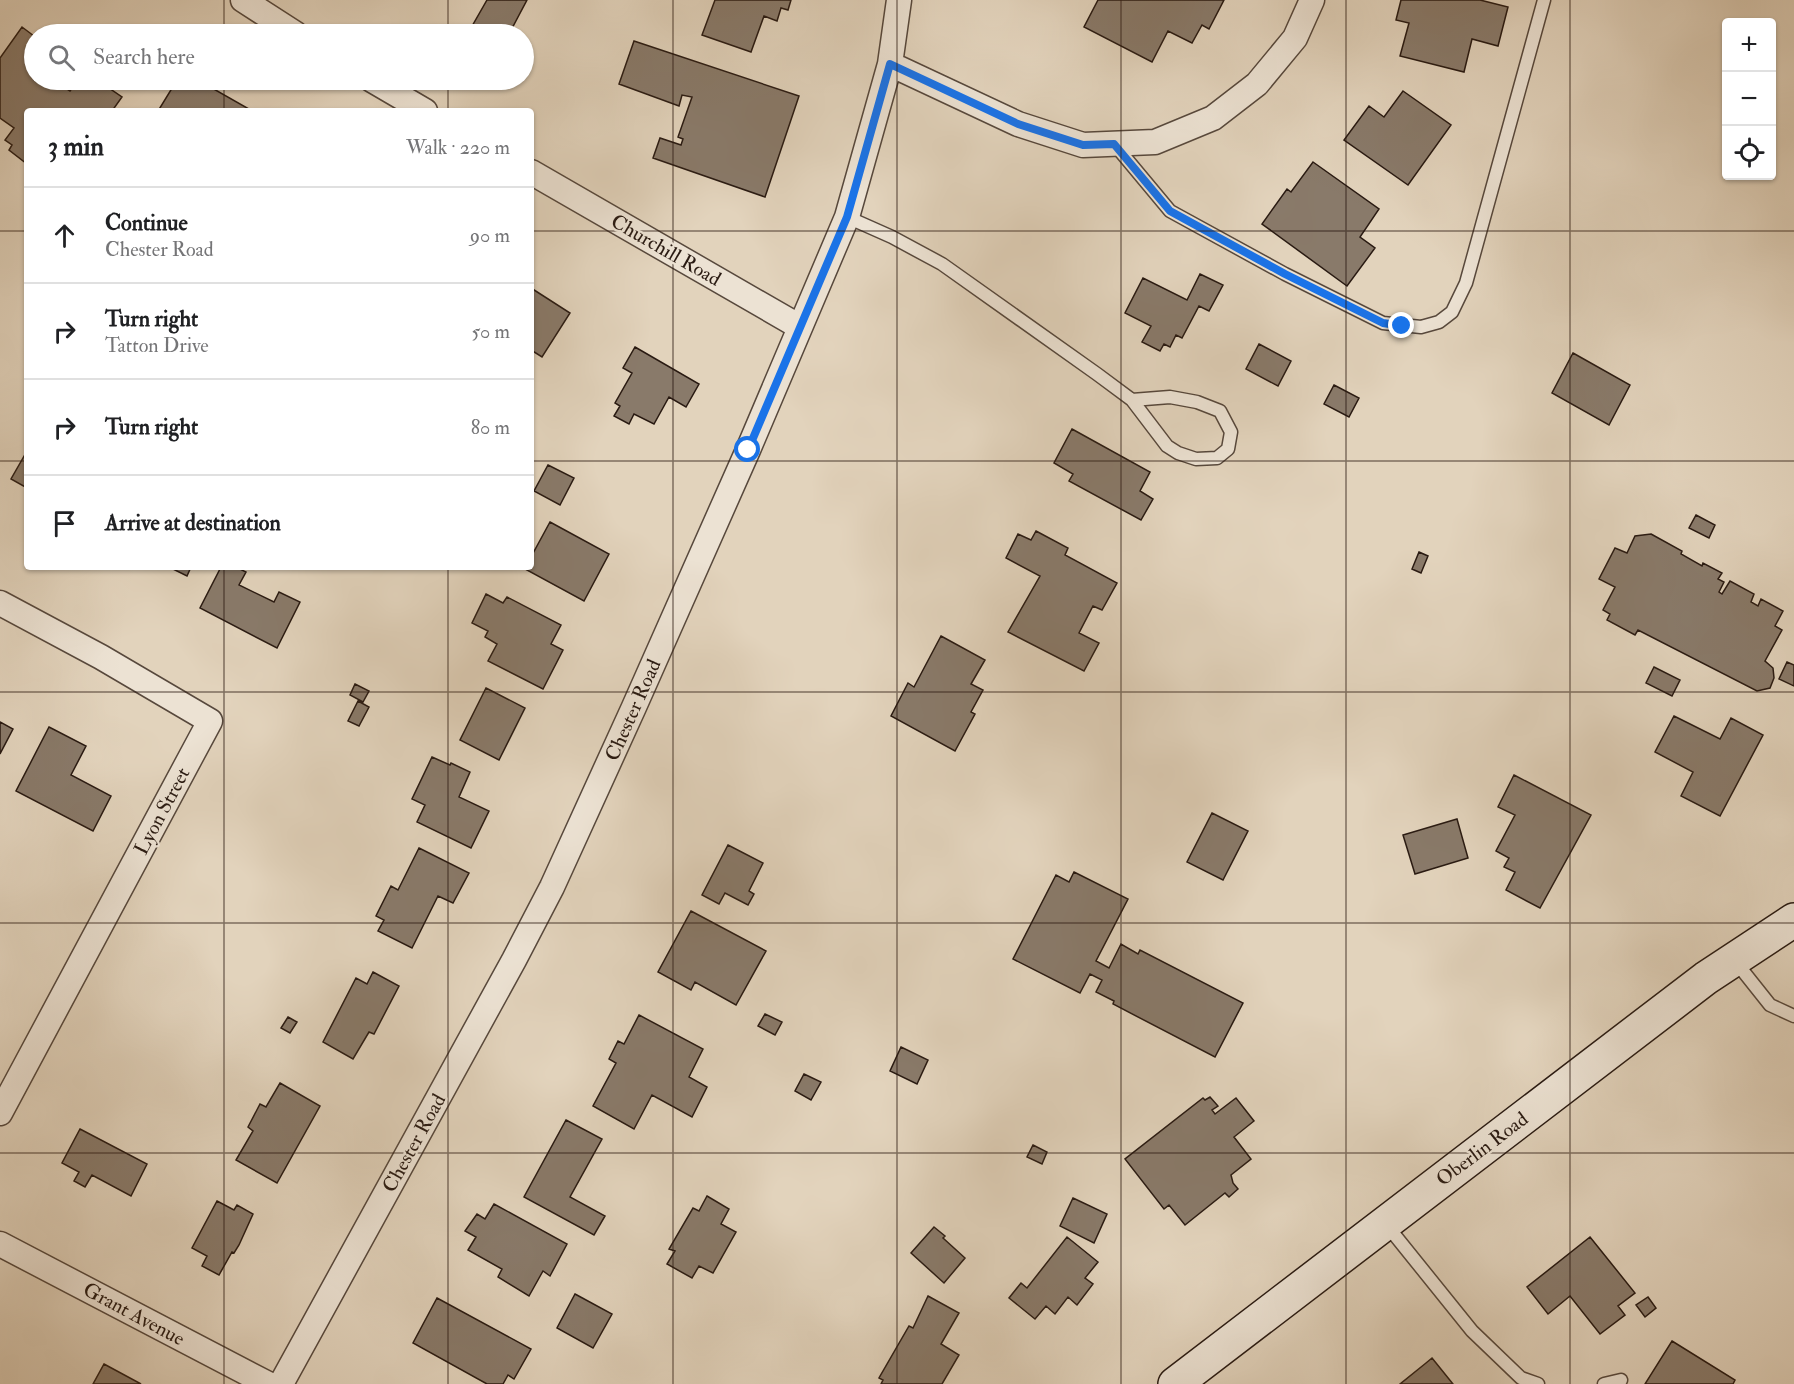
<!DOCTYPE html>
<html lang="en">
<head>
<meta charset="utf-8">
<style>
	:root { --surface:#fff; --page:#f6f6f6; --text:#202124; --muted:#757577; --line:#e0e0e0 }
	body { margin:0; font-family:"IM FELL Double Pica",serif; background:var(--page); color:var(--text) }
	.controls { position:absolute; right:18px; top:18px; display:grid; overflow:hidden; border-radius:6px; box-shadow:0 2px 4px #0004 }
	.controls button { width:54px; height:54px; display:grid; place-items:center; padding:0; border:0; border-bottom:2px solid var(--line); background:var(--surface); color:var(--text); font:30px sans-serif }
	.stop { position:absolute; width:18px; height:18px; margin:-14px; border:4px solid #1a73e8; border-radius:50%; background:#fff }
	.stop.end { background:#1a73e8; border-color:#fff; box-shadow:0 2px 6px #0008 }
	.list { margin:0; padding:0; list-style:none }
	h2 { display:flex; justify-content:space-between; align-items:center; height:78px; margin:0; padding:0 24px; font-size:26px }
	h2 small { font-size:20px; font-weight:400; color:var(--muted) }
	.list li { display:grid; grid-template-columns:39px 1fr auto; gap:18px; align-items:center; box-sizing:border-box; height:96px; padding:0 24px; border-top:2px solid var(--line) }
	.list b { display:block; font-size:22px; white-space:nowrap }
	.list p { margin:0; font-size:20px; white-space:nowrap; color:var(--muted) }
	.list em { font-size:20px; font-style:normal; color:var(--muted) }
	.icon { flex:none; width:33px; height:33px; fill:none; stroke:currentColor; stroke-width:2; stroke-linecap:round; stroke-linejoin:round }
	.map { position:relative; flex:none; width:1794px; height:1384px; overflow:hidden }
	.search { position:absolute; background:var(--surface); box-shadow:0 2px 4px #0004; left:24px; top:24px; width:510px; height:66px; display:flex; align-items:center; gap:15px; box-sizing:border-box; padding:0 21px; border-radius:33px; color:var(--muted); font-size:22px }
	.panel { position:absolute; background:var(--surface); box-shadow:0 2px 4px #0004; left:24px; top:108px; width:510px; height:462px; border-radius:6px }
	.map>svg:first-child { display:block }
</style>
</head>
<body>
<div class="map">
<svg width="1794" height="1384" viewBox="0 0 1794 1384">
	<rect width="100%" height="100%" fill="#e2d3bc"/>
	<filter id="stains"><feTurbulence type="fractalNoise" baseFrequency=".00333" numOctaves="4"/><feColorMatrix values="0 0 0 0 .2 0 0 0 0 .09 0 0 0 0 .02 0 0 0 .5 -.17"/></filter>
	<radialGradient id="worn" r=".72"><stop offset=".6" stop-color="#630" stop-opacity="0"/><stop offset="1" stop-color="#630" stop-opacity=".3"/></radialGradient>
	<path fill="#897a6a" stroke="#291a12" stroke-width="1.5" d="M487 0H527L509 34H482L471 28Z
		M715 0H791L788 10 781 8 777 21 764 16 751 52 702 35Z
		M1098 0H1224L1209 29 1202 25 1192 43 1168 31 1152 62 1084 27Z
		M1401 0H1480L1508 7 1498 46 1472 39 1464 72 1400 56 1409 23 1396 20Z
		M22 27 34 36V80H53L70 91 78 80H97L122 97 112 111H27V164L9 150 12 145 5 140 14 128 0 118V58Z
		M634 41 799 96 765 197 653 158 660 138 681 145 683 139 678 137 692 97 682 95 679 106 619 84Z
		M177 80H198L249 109 248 111H158Z
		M1403 91 1451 125 1408 185 1344 140 1369 106 1384 117Z
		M1313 162 1379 209 1360 237 1375 248 1347 286 1262 224 1287 189 1291 192Z
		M1200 274 1223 285 1209 311 1199 306 1182 338 1176 335 1170 347 1164 344 1160 351 1142 342 1151 326 1125 313 1143 278 1187 300Z
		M531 288 570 313 542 357 531 350Z
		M1259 344 1291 361 1278 386 1246 369Z
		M635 347 699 384 686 407 669 397 654 424 634 414 629 424 614 416 620 406 615 403 632 373 623 368Z
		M1573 353 1630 385 1609 425 1552 393Z
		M1334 385 1359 398 1349 417 1324 404Z
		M1072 429 1150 472 1140 491 1153 499 1141 520 1069 481 1073 474 1054 463Z
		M27 451V488L11 479Z
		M548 465 574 478 560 505 534 491Z
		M1696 515 1715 525 1709 538 1689 528Z
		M550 522 609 554 584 601 525 569 526 567H531V557Z
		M1036 531 1068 548 1065 555 1117 583 1102 610 1093 606 1079 633 1099 643 1084 671 1008 632 1040 576 1006 558 1018 534 1031 540Z
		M1651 534 1682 551 1681 554 1702 566 1703 563 1722 573 1718 579 1724 582 1719 592 1722 594 1730 581 1754 594 1751 602 1758 606 1761 599 1783 611 1775 626 1782 630 1765 661 1773 668 1774 678 1770 688 1757 691 1638 630 1635 635 1607 620 1610 614 1603 610 1615 587 1599 579 1615 548 1627 553 1635 536Z
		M1419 552 1428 556 1421 573 1412 569Z
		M169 567H191L187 576Z
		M221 567H236L246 572 239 585 274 602 279 592 300 602 277 648 200 608Z
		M486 594 503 603 507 597 561 625 551 644 563 650 543 689 488 661 497 644 485 637 488 631 472 623Z
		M941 636 985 660 971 684 983 690 971 712 975 714 955 751 891 716 908 683 914 687Z
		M1787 662 1794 665V686L1779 679Z
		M1654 667 1680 680 1672 696 1646 683Z
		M355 684 369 691 363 702 350 695Z
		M486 688 525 708 499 760 460 740Z
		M358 701 369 707 359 726 348 721Z
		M1674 716 1720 739 1731 718 1763 735 1720 816 1681 796 1693 772 1655 752Z
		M0 722 13 729 0 754Z
		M49 727 86 746 71 775 111 796 93 831 16 791Z
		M432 757 450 765 451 763 470 772 459 797 489 811 471 848 417 822 425 805 412 799Z
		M1514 775 1591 815 1540 908 1506 890 1515 872 1504 867 1509 858 1496 851 1515 815 1498 807Z
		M1212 813 1248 831 1223 880 1187 862Z
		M1457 819 1468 858 1415 874 1403 835Z
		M728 845 763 863 749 891 754 894 748 905 725 893 719 904 702 895Z
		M419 848 469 873 453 903 438 896 412 948 378 931 384 920 376 916 391 886 398 890Z
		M1074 872 1128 899 1096 961 1109 968 1121 944 1138 954 1140 950 1243 1003 1215 1057 1113 1004 1114 1001 1096 992 1102 980 1090 974 1080 993 1013 959 1056 875 1069 882Z
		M691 911 766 951 736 1005 695 982 691 990 658 972Z
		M373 972 399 986 374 1034 369 1032 353 1059 323 1042 356 978 367 984Z
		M765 1014 782 1022 775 1035 758 1026Z
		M639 1015 703 1049 689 1077 707 1087 692 1117 652 1095 634 1129 593 1106 616 1063 609 1059 618 1041 624 1044Z
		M288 1017 297 1022 290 1033 281 1028Z
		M901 1047 928 1060 917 1084 890 1071Z
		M804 1074 821 1082 811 1100 795 1091Z
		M280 1083 320 1106 277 1183 236 1160 253 1131 248 1127 260 1104 266 1107Z
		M1210 1097 1218 1106 1212 1110 1215 1114 1236 1098 1254 1121 1234 1137 1251 1159 1231 1175 1233 1183 1238 1189 1229 1197 1225 1193 1185 1225 1169 1205 1164 1209 1125 1159 1203 1098 1205 1100Z
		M566 1120 602 1139 570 1197 605 1216 594 1235 524 1197Z
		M80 1129 147 1164 131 1196 92 1175 85 1187 74 1181 79 1172 62 1163Z
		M1033 1145 1047 1152 1042 1164 1027 1157Z
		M707 1196 729 1209 721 1224 736 1232 713 1273 699 1266 692 1278 667 1264 675 1251 669 1249 693 1208 699 1211Z
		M1073 1198 1107 1214 1094 1243 1060 1226Z
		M217 1201 234 1210 237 1205 253 1214 239 1245 234 1253 232 1252 219 1275 202 1266 207 1256 192 1248Z
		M494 1204 567 1244 550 1276 543 1271 529 1296 498 1277 502 1269 468 1250 476 1237 465 1231 477 1214 485 1219Z
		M934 1227 945 1236 943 1238 965 1258 944 1283 911 1253Z
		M1067 1237 1098 1262 1085 1278 1093 1284 1077 1305 1068 1297 1055 1314 1046 1306 1035 1319 1009 1298 1021 1283 1027 1288Z
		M1590 1237 1635 1293 1618 1306 1625 1315 1600 1334 1570 1296 1548 1314 1527 1287Z
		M575 1294 612 1314 593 1348 557 1328Z
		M928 1296 959 1313 941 1344 959 1355 942 1384H881L883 1380 879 1378 909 1326 913 1328Z
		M1648 1297 1656 1308 1645 1317 1636 1305Z
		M437 1298 531 1349 514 1379 508 1375 503 1384H487L413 1343Z
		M1672 1341 1735 1380 1733 1384H1645Z
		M1432 1358 1453 1384H1400L1426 1363Z
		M104 1364 141 1384H93Z"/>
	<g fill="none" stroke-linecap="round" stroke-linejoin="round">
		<g stroke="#57483c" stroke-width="15">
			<path id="service" d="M1115 145 1170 211 1285 274 1383 323 1421 327 1439 322 1452 312 1466 283 1544 0
				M847 217 892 237 942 264 1097 374 1132 400 1167 446 1178 453 1196 459 1217 458 1228 449 1231 432 1220 411 1197 402 1170 397 1132 400
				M1735 961 1770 1005 1794 1016
				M1385 1223 1472 1331 1521 1378 1538 1384
				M1604 1384 1621 1380"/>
		</g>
		<g stroke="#57483c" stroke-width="27">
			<path id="minor" d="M243 0 296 34
				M890 64 1018 124 1083 145 1155 142 1213 118 1257 84 1295 38 1312 0
				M372 80 425 111
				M531 172 800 327
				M0 603 101 657 210 721 0 1113
				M0 1244 268 1384
				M281 1384 514 960 552 887 634 707 748 450 847 217 890 64 899 0"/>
		</g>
		<g stroke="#291a12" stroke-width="36">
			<path id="secondary" d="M1175 1384 1706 978 1794 920"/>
		</g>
		<use href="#service" stroke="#ece2d3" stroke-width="12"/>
		<use href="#minor" stroke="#ece2d3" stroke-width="24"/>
		<use href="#secondary" stroke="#ece2d3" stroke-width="33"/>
	</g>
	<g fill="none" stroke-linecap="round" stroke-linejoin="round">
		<path stroke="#1a73e8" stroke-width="8" d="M748 450 847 217 890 64 1018 124 1083 145 1114 144 1170 211 1285 274 1383 323 1402 326"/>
	</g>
	<path fill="none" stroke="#291a12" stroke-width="1.5" stroke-opacity="0.55" d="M224 0V34M448 0V34M673 0V1384M897 0V1384M1121 0V1384M1346 0V1384M1570 0V1384M224 80V111M448 80V111M0 231H27M531 231H1794M0 461H27M531 461H1794M224 567V1384M448 567V1384M0 692H1794M0 923H1794M0 1153H1794"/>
	<g text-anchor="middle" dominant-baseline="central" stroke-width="4.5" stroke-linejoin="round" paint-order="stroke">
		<g font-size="20" fill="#291a12" stroke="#ece2d3">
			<text transform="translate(666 250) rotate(30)">Churchill Road</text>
			<text transform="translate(633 710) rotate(-66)">Chester Road</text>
			<text transform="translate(162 811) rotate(-62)">Lyon Street</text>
			<text transform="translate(414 1143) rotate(-61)">Chester Road</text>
			<text transform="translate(1482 1149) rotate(-37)">Oberlin Road</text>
			<text transform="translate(134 1314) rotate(28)">Grant Avenue</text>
		</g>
	</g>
	<rect width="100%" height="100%" filter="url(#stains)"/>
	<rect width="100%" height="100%" fill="url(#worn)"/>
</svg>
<div class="controls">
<button>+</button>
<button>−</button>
<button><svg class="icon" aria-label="locate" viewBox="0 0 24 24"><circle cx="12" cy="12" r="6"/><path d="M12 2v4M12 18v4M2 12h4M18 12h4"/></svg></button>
</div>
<div class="stop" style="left:748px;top:450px"></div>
<div class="stop end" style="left:1402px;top:326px"></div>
<div class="search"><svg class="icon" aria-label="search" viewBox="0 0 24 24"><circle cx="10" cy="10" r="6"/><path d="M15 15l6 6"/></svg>Search here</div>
<section class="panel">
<h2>3 min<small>Walk · 220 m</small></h2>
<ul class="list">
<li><svg class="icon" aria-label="ahead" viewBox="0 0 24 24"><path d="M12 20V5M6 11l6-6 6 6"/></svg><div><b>Continue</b><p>Chester Road</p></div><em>90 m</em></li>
<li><svg class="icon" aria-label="right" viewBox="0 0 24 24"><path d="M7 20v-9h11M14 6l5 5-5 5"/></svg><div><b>Turn right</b><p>Tatton Drive</p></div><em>50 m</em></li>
<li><svg class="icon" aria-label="right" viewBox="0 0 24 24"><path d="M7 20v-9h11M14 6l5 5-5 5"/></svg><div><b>Turn right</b></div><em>80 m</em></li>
<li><svg class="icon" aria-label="arrive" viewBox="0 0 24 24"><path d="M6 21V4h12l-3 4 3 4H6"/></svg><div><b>Arrive at destination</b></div></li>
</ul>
</section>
</div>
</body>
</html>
